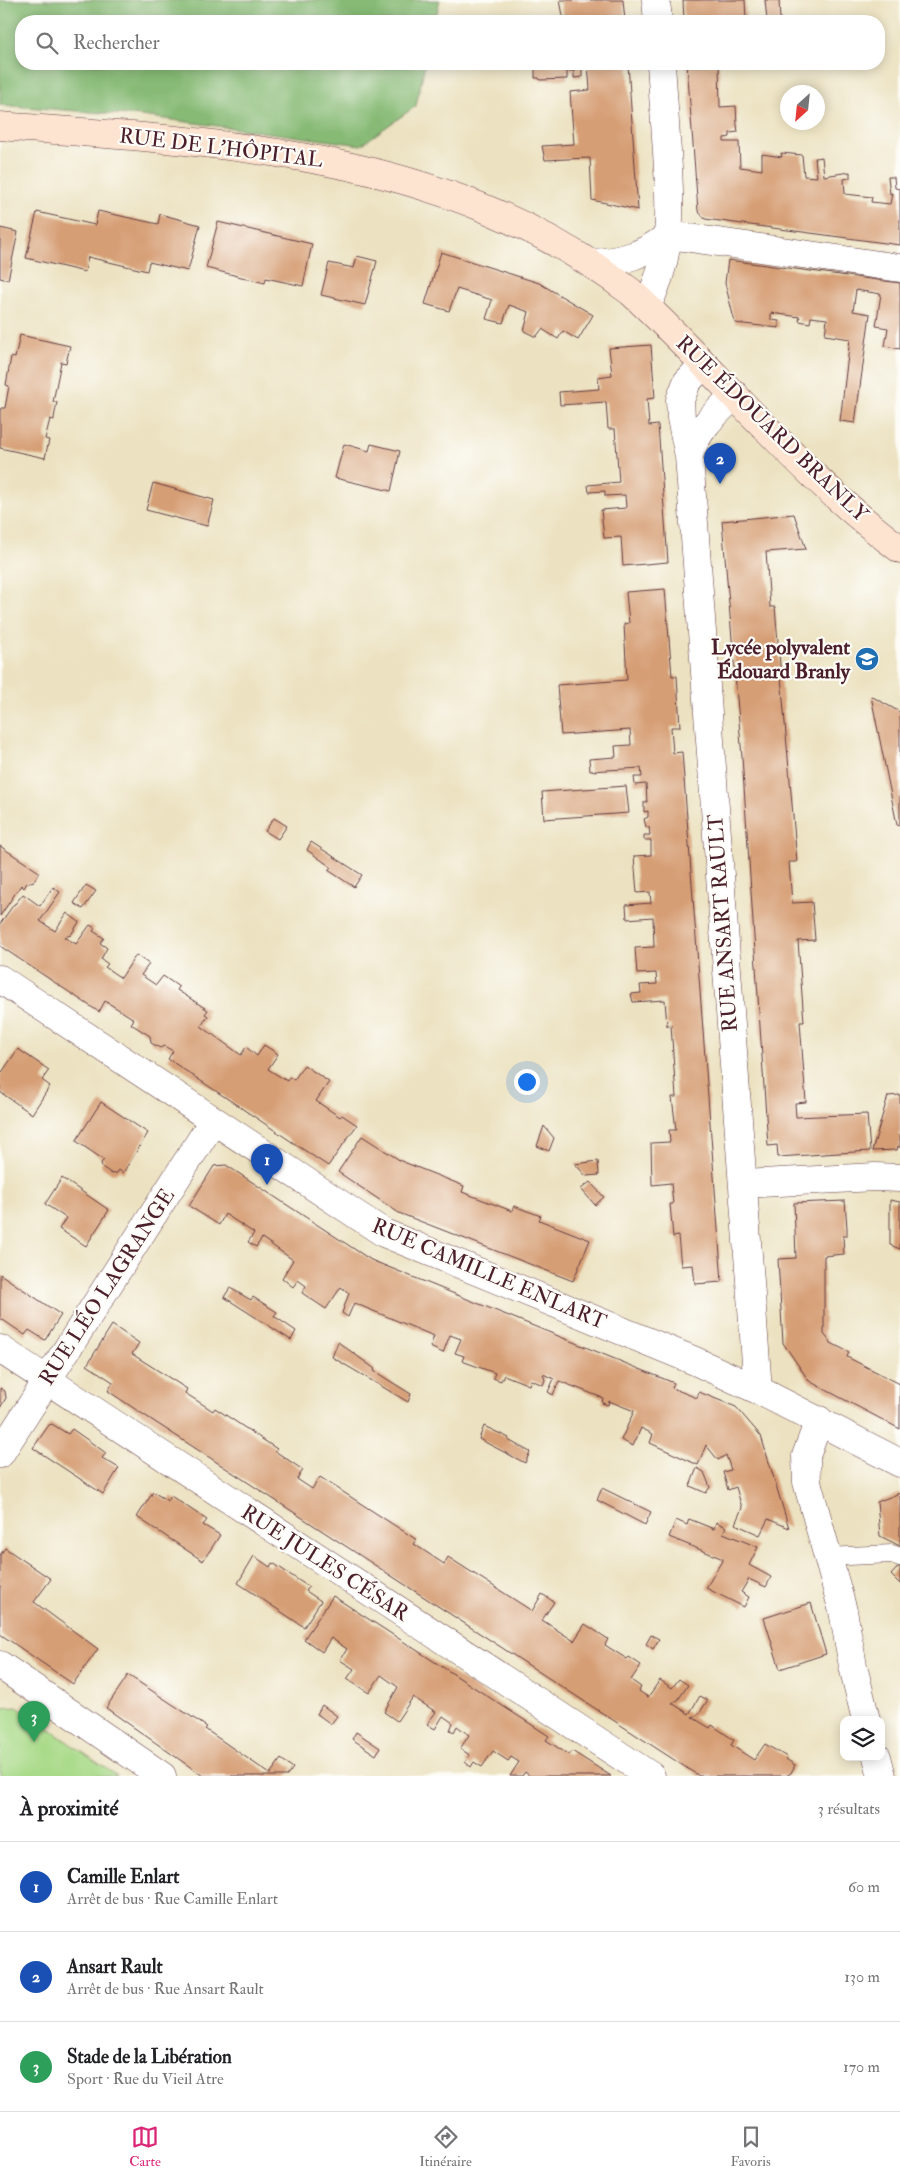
<!DOCTYPE html>
<html lang="fr">
<head>
<meta charset="utf-8">
<style>
	:root { --surface:#fff; --page:#f6f6f6; --text:#202124; --muted:#757577; --line:#e0e0e0; --accent:#db2777 }
	body { margin:0; font-family:"IM FELL Double Pica",serif; background:var(--page); color:var(--text) }
	.controls { position:absolute; right:15px; bottom:15px; display:grid; overflow:hidden; border-radius:10px; box-shadow:0 2px 12px #0003 }
	.controls button { width:45px; height:45px; display:grid; place-items:center; padding:0; border:0; border-bottom:1px solid var(--line); background:var(--surface); color:var(--text); font:25px sans-serif }
	.compass { position:absolute; left:780px; top:85px; width:45px; height:45px; border-radius:50%; background:var(--surface); box-shadow:0 2px 12px #0003; rotate:207deg }
	.you { position:absolute; left:526px; top:1081px; width:18px; height:18px; margin:-12px; border:4px solid #fff; border-radius:50%; background:#1a73e8; box-shadow:0 0 0 8px #1a73e833 }
	.badge { display:grid; place-items:center; width:32px; height:32px; border-radius:50%; background:var(--accent); color:#fff; font-size:16px; font-weight:700 }
	.pin { position:absolute; translate:-50% -41px; filter:drop-shadow(0 1px 2px #0008) }
	.pin::after { content:''; position:absolute; top:26px; width:18px; height:15px; background:inherit; clip-path:polygon(0 0,100% 0,50% 100%) }
	.list { margin:0; padding:0; list-style:none }
	h2 { display:flex; justify-content:space-between; align-items:center; height:65px; margin:0; padding:0 20px; font-size:21px }
	h2 small { font-size:16px; font-weight:400; color:var(--muted) }
	.list li { display:grid; grid-template-columns:32px 1fr auto; gap:15px; align-items:center; box-sizing:border-box; height:90px; padding:0 20px; border-top:1px solid var(--line) }
	.list b { display:block; font-size:19px; white-space:nowrap }
	.list p { margin:0; font-size:16px; white-space:nowrap; color:var(--muted) }
	.list em { font-size:16px; font-style:normal; color:var(--muted) }
	.icon { flex:none; width:28px; height:28px; fill:none; stroke:currentColor; stroke-width:2; stroke-linecap:round; stroke-linejoin:round }
	.map { position:relative; flex:none; width:900px; height:1776px; overflow:hidden }
	.search { position:absolute; background:var(--surface); box-shadow:0 2px 12px #0003; left:15px; right:15px; top:15px; height:55px; display:flex; align-items:center; gap:12px; box-sizing:border-box; padding:0 18px; border-radius:20px; color:var(--muted); font-size:19px }
	.sheet { height:335px; background:var(--surface) }
	nav { display:flex; justify-content:space-around; align-items:center; box-sizing:border-box; height:70px; border-top:1px solid var(--line); background:var(--surface); font-size:14px; color:var(--muted) }
	nav a { display:grid; justify-items:center; gap:2px }
	nav .on { color:var(--accent) }
	.map>svg:first-child { display:block }
</style>
</head>
<body>
<div class="map">
<svg width="900" height="1776" viewBox="0 0 900 1776">
	<rect width="100%" height="100%" fill="#fdfcf7"/>
	<filter id="ink" filterUnits="userSpaceOnUse"><feTurbulence type="fractalNoise" baseFrequency=".02" numOctaves="2"/><feDisplacementMap in="SourceGraphic" scale="10" xChannelSelector="R" yChannelSelector="G"/><feConvolveMatrix kernelMatrix="1 2 1 2 8 2 1 2 1" color-interpolation-filters="sRGB"/></filter>
	<filter id="wash" filterUnits="userSpaceOnUse"><feTurbulence type="fractalNoise" baseFrequency=".0096" numOctaves="4" result="noise"/><feDisplacementMap in="SourceGraphic" scale="20" xChannelSelector="R" yChannelSelector="G"/><feGaussianBlur stdDeviation="1.12" result="paint"/><feColorMatrix in="noise" values="0 0 0 0 0 0 0 0 0 0 0 0 0 0 0 0 0 1.4 0 .05"/><feComposite in="paint" operator="in"/></filter>
	<g filter="url(#wash)">
		<rect width="100%" height="100%" fill="#ece2c1"/>
		<path fill="#a9da89" stroke="#7a7c5a" d="M17 1707 117 1776H0V1708Z"/>
		<path fill="#86ba75" stroke="#686c50" d="M0 0H440L435 21H21V64H425L416 106 361 145 141 116 0 105Z"/>
		<g id="blocks">
			<path fill="#d69e74" d="M560 0H623L625 21H564Z
				M683 0H745L746 21H684Z
				M765 0H779L780 21H767Z
				M582 64V77L574 78V71H567V79L540 80 539 78H535V66Z
				M588 64H628L638 210 592 200 590 158 545 160 542 146 574 144 570 92 590 90Z
				M687 64H719L720 107 736 106 737 125 738 132 730 133V137L724 138V142H739L740 167 762 170V154L782 157 781 153 802 155 804 176 817 177 815 158 822 157 824 176 850 172V178L844 179 845 194 872 197 871 202 890 204 892 193 890 194 888 177H894L895 188 900 189V245L705 219 698 211Z
				M98 211 158 224 160 214 200 225 188 271 149 262 147 271 88 257 85 272 26 258 37 212 95 225Z
				M218 222 312 244 303 286 266 278 265 283 206 268Z
				M0 228 18 232 8 280 0 278Z
				M441 252 539 283 593 315 578 340 563 331 558 339 542 329 536 337 524 331 529 312 509 305 503 323 486 319 492 300 457 289 449 311 425 304Z
				M357 256 377 261 365 305 321 295 329 263 354 268Z
				M728 260 900 283V349L885 346 888 328 876 326 881 294 856 290 853 311 870 314 855 423 840 421 850 339 825 335 827 319 811 317 810 323 799 321 800 317 771 313V320L779 321V328L735 323 725 283Z
				M20 335 70 346 66 363 61 362 53 402H57L54 418V420L50 419 45 439 49 440 45 458 0 448V411L1 408H5L9 386 6 385 11 357 15 358Z
				M651 345 655 398 647 399 649 426 658 425 668 562 623 566 621 537 604 538 601 510 626 508 625 495 605 496V491L589 492 588 485 619 482 615 429H608L606 402 560 405 559 392 599 389 598 377 612 375 609 348Z
				M344 444 369 451 371 444 400 451 391 491 335 478Z
				M153 483 214 500 207 526 146 510Z
				M794 514 806 549 766 552 770 607H775L797 862H789L792 903 812 902 815 940 798 941 804 1022H800L806 1102 795 1103 796 1117 867 1114 870 1151 778 1157 777 1145 768 1146 742 757 722 521Z
				M665 589 672 676H677L680 727H671L673 753 682 752 722 1282 695 1284 693 1265 681 1266 678 1236 673 1237 670 1204H673L671 1183 652 1185 651 1143 670 1142 669 1130H676L672 1097H676L671 1025 667 1026 665 1000 633 1002 631 994 641 993 640 985 657 984 656 973 637 974 635 948 654 947 653 917 627 919 626 905 651 903 650 892 637 893 634 856 651 855V840H644V835H650L649 827H646L644 819 648 817V811L644 812V802H647L646 784 635 785 634 777H642L641 768 590 771 589 759 616 757 615 746 631 745 630 730 561 735 557 685 627 680 624 624 629 623 626 592Z
				M871 696 900 712V826L897 825Z
				M626 786 629 813 544 819 542 792Z
				M274 818 287 826 278 839 265 831Z
				M311 842 362 875 354 887 328 870 331 867 307 850Z
				M0 846 39 872 34 881 27 883 24 888 21 885 0 916Z
				M86 885 96 891 83 909 74 903Z
				M53 887 60 892 40 921 55 931 67 913 79 922 71 935 64 937 76 944 90 925 95 928 93 931 104 938 100 943 107 948 101 959 108 964 105 967 121 978 136 955 149 964 141 975 156 985 163 976 179 987 177 990 208 1010 205 1014 208 1016 201 1026 241 1055 246 1047 257 1056 264 1045 278 1054 268 1069 287 1081 289 1077 294 1080 304 1065 329 1082 316 1101 340 1117 342 1115 357 1125 328 1166 168 1059 173 1051 164 1046 160 1048 151 1043 150 1036 131 1024 134 1019 105 1001 99 1012 0 946V924L14 904H15L23 894 40 906Z
				M18 1049 49 1070 42 1080 50 1086 32 1114 0 1092V1075Z
				M900 1095V1148L898 1146 897 1150 872 1151 888 1096Z
				M101 1102 148 1133 123 1173 119 1170 117 1173 112 1174 102 1167 101 1163 104 1160 76 1141Z
				M544 1126 554 1138 549 1151 537 1146Z
				M362 1136 401 1161 464 1186 462 1192 512 1211 514 1206 541 1216 539 1220 590 1240 573 1281 399 1213 338 1172Z
				M598 1161 599 1175 586 1176 575 1164Z
				M226 1165 371 1260 674 1383 672 1388 697 1398 699 1392 736 1407 761 1436 789 1528 768 1519 760 1535 735 1524 742 1508 736 1487 728 1490 723 1472 731 1470 726 1455 718 1460 706 1445 698 1465 650 1443 653 1434 641 1428 633 1446 621 1440 634 1411 609 1401 608 1405 602 1403 603 1398 559 1381 553 1395 548 1392 554 1379 543 1374 545 1380 543 1385 531 1380 529 1385 504 1375 501 1381 493 1378 495 1373 462 1361 464 1356 455 1353 461 1339 450 1335 443 1353 430 1347 434 1336 354 1303 348 1317 342 1313 349 1293 341 1287 326 1309 302 1293 306 1286 298 1280 293 1287 282 1278 293 1260 262 1238 256 1247 248 1242 254 1233 225 1214 219 1225 189 1206 214 1166Z
				M62 1178 109 1210 86 1246 59 1229 66 1218 45 1204Z
				M590 1182 604 1197 595 1205 581 1189Z
				M890 1200 900 1202V1249L890 1245Z
				M845 1201 847 1228V1236H843L844 1254 824 1256V1334L831 1343 849 1352 847 1357 900 1384V1429L809 1381 783 1343 778 1259 796 1258 794 1203Z
				M0 1274 61 1315 45 1340 29 1330 25 1335 0 1318Z
				M230 1288 251 1300 253 1297 277 1312 274 1316 296 1331 291 1340 224 1297Z
				M112 1325 139 1343 132 1354 187 1389 185 1393 213 1411 215 1408 277 1449 275 1451 303 1470 297 1479 312 1489 320 1477 417 1540 414 1544 444 1564 448 1557 532 1611 542 1594 554 1602 542 1620 574 1641 585 1624 608 1639 605 1645 627 1659 629 1657 641 1665 631 1680 641 1687 639 1691 648 1697 660 1680 672 1688 679 1679 688 1685 678 1700 672 1703 689 1714 700 1696 708 1700 698 1715 692 1717 710 1728 712 1725 734 1740 731 1745 754 1760 765 1744 787 1757 786 1759 795 1765 791 1773 786 1776H699L135 1409 108 1391 113 1382 87 1365Z
				M338 1342 375 1369 374 1371 411 1394 408 1402 332 1357Z
				M0 1388 5 1391 6 1398 0 1408Z
				M52 1424 68 1434 72 1429 106 1453 102 1458 119 1468 103 1494 33 1448 49 1425Z
				M484 1426 509 1438 508 1440 530 1452 525 1463 479 1439Z
				M697 1468 704 1472 710 1487 706 1493 690 1486Z
				M602 1488 651 1512 645 1525 597 1500Z
				M153 1492 168 1501 171 1496 207 1520 203 1525 220 1535 203 1561 137 1517Z
				M900 1493V1546L880 1536 877 1502Z
				M689 1519 714 1529 716 1522 726 1527 723 1533 758 1547 749 1565 771 1577 766 1587 749 1579 741 1592 749 1597 744 1607 706 1588 723 1559 669 1537 676 1520 687 1525Z
				M5 1548 51 1579 34 1602 98 1649 73 1684 0 1634V1555Z
				M254 1556 270 1567 272 1563 276 1565 298 1580 309 1587 306 1591 321 1601 304 1627 238 1583Z
				M900 1565V1584L891 1575Z
				M333 1596 549 1736 546 1740 569 1755 572 1751 611 1776H530L525 1772 522 1776H510L519 1762 511 1757 508 1761 493 1751 482 1767 474 1762 471 1767 465 1762 470 1755 460 1749 469 1735 457 1726 454 1732 450 1730 453 1723 443 1716 435 1729 427 1724 436 1712 413 1697 397 1721 384 1712 398 1687 381 1675 369 1693 347 1679 354 1669 340 1660 347 1649 331 1638 322 1652 304 1639Z
				M811 1603 826 1654 780 1669 764 1618Z
				M651 1635 659 1639 653 1649 646 1644Z
				M128 1675 207 1727 205 1729 270 1774 281 1759 293 1768 287 1776H203L106 1708Z
				M322 1705 337 1716 331 1724 317 1714Z
				M356 1732 380 1748 376 1755 352 1739Z"/>
		</g>
	</g>
	<g filter="url(#ink)">
		<use href="#blocks" fill-opacity="0" stroke="#623c42" stroke-width="1"/>
		<g fill="none" stroke-linecap="round" stroke-linejoin="round">
			<g stroke="#623c42" stroke-width="19">
				<path id="lane" d="M827 1557 892 1554 900 1557"/>
			</g>
			<g stroke="#623c42" stroke-width="29">
				<path id="street" d="M656 0 658 21
					M669 235 900 268
					M590 263C621 262 645 255 669 235
					M647 306C673 254 671 209 667 152 665 123 663 93 661 64
					M704 364 687 382 680 400 681 418 689 456 758 1390
					M689 456C697 429 715 414 735 395
					M0 979 384 1233 695 1361 758 1390 900 1463
					M743 1184 875 1177 900 1178
					M0 1349 651 1776
					M819 1420 806 1456 807 1482 843 1611 853 1666 866 1720
					M0 1454 213 1121
					M0 1665 162 1776
					M877 1757 882 1776"/>
			</g>
			<g stroke="#623c42" stroke-width="29">
				<path id="secondary" d="M0 126C223 143 444 150 631 292 722 376 800 475 900 549"/>
			</g>
			<use href="#lane" stroke="#fff" stroke-width="18"/>
			<use href="#street" stroke="#fff" stroke-width="28"/>
			<use href="#secondary" stroke="#fde4d1" stroke-width="28"/>
		</g>
	</g>
	<defs>
		<g id="school-disc" transform="scale(1.25)"><circle r="9.5" fill="#1f6fb2" stroke="#fdfcf7"/><path d="M0-5L7-2L0 1L-7-2ZM-4 1L0 2.5L4 1V4Q0 6-4 4Z" fill="#fff"/></g>
	</defs>
	<g fill-rule="evenodd">
		<use href="#school-disc" x="867" y="659"/>
	</g>
	<g text-anchor="middle" dominant-baseline="central" stroke-width="4.5" stroke-linejoin="round" paint-order="stroke">
		<g font-size="21" fill="#4a1f2b" stroke="#fdfcf7">
			<text transform="translate(221 148) rotate(7)">RUE DE L'HÔPITAL</text>
			<text transform="translate(772 429) rotate(44)">RUE ÉDOUARD BRANLY</text>
			<text transform="translate(723 923) rotate(-94)">RUE ANSART RAULT</text>
			<text transform="translate(489 1274) rotate(23)">RUE CAMILLE ENLART</text>
			<text transform="translate(107 1287) rotate(-57)">RUE LÉO LAGRANGE</text>
			<text transform="translate(325 1563) rotate(33)">RUE JULES CÉSAR</text>
		</g>
		<g font-size="21" font-weight="bold" fill="#4a1f2b" stroke="#fdfcf7" text-anchor="end">
			<text x="850" y="647">Lycée polyvalent<tspan x="850" dy="24">Édouard Branly</tspan></text>
		</g>
	</g>
</svg>
<div class="controls">
<button><svg class="icon" aria-label="layers" viewBox="0 0 24 24"><path d="M12 4l9 5-9 5-9-5zM3 14l9 5 9-5"/></svg></button>
</div>
<svg class="compass" viewBox="-18 -18 36 36"><path d="M0-13l5 13h-10z" fill="#e53935"/><path d="M0 13l5-13h-10z" fill="#757577"/></svg>
<div class="you"></div>
<div class="pin badge" style="left:267px;top:1185px;background:#1a4fb4">1</div>
<div class="pin badge" style="left:720px;top:484px;background:#1a4fb4">2</div>
<div class="pin badge" style="left:34px;top:1742px;background:#2e9e5b">3</div>
<div class="search"><svg class="icon" aria-label="search" viewBox="0 0 24 24"><circle cx="10" cy="10" r="6"/><path d="M15 15l6 6"/></svg>Rechercher</div>
</div>
<section class="sheet">
<h2>À proximité<small>3 résultats</small></h2>
<ul class="list">
<li><span class="badge" style="background:#1a4fb4">1</span><div><b>Camille Enlart</b><p>Arrêt de bus · Rue Camille Enlart</p></div><em>60 m</em></li>
<li><span class="badge" style="background:#1a4fb4">2</span><div><b>Ansart Rault</b><p>Arrêt de bus · Rue Ansart Rault</p></div><em>130 m</em></li>
<li><span class="badge" style="background:#2e9e5b">3</span><div><b>Stade de la Libération</b><p>Sport · Rue du Vieil Atre</p></div><em>170 m</em></li>
</ul>
</section>
<nav>
<a class="on"><svg class="icon" aria-label="map" viewBox="0 0 24 24"><path d="M3 6l6-2 6 2 6-2v14l-6 2-6-2-6 2zM9 4v14M15 6v14"/></svg>Carte</a>
<a><svg class="icon" aria-label="directions" viewBox="0 0 24 24"><path d="M12 3l9 9-9 9-9-9zM9 14v-3h6M13 9l2 2-2 2"/></svg>Itinéraire</a>
<a><svg class="icon" aria-label="saved" viewBox="0 0 24 24"><path d="M7 4h10v16l-5-4-5 4z"/></svg>Favoris</a>
</nav>
</body>
</html>
